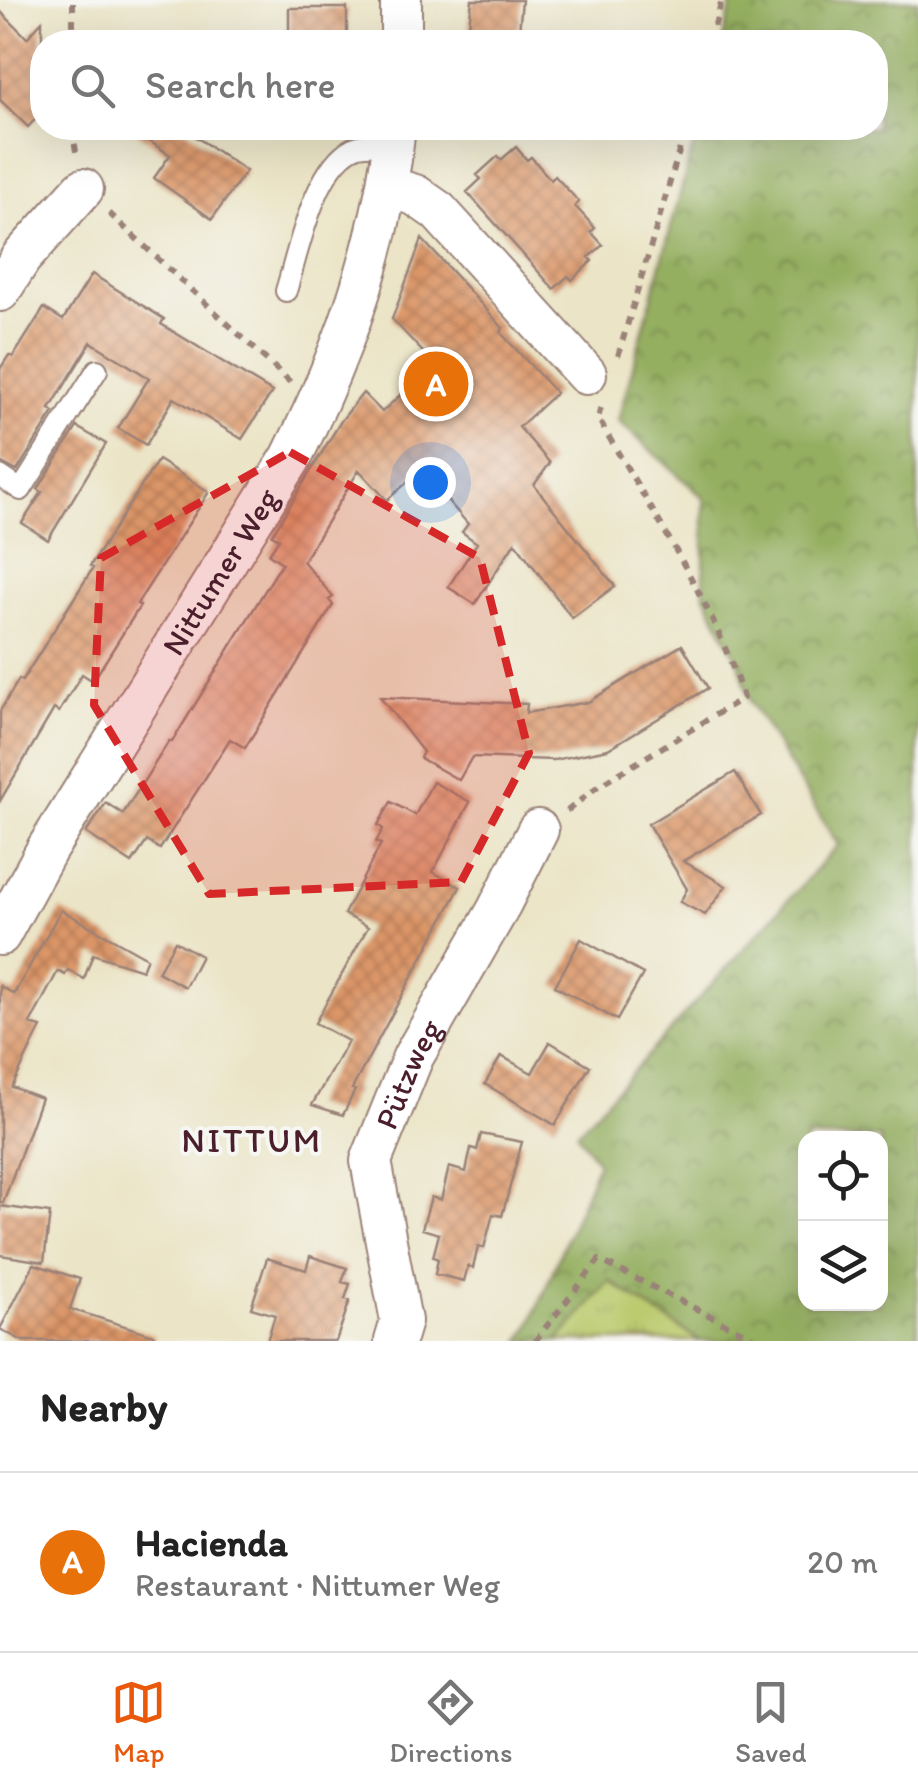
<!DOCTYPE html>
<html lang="en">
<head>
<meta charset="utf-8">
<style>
	:root { --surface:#fff; --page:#f6f6f6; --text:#222; --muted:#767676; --line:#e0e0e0; --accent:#ea580c }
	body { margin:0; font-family:Itim,sans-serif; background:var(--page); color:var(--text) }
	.controls { position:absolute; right:30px; bottom:30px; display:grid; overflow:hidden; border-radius:20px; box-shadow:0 10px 40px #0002 }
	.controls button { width:90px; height:90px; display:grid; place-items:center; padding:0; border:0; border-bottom:2px solid var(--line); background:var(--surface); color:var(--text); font:50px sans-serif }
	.you { position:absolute; left:430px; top:482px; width:35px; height:35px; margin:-25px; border:8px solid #fff; border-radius:50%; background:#1a73e8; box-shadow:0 0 0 15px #1a73e833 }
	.badge { display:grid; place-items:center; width:65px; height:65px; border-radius:50%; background:var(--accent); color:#fff; font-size:32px; font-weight:700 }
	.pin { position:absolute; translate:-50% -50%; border:5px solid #fff; box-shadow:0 2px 10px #0006 }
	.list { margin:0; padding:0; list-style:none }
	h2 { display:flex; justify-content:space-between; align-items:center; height:130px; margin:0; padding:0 40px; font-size:42px }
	h2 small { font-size:32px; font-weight:400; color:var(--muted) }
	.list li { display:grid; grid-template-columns:65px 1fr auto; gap:30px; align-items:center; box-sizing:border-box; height:180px; padding:0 40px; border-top:2px solid var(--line) }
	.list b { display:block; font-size:38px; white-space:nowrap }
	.list p { margin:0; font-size:32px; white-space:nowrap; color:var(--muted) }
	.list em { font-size:32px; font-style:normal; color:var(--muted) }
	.icon { flex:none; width:55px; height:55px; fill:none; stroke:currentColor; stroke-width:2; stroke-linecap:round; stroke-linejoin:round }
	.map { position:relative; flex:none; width:918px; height:1341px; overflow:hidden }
	.search { position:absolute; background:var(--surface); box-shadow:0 10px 40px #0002; left:30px; right:30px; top:30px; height:110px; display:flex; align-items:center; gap:25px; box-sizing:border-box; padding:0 35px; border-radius:40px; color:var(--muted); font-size:38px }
	.sheet { height:310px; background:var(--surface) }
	nav { display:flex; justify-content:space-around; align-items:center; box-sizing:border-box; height:140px; border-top:2px solid var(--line); background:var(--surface); font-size:28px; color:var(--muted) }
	nav a { display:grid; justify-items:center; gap:5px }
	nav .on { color:var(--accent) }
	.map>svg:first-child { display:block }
</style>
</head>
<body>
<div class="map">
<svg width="918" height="1341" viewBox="0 0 918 1341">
	<defs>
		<pattern id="grass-tufts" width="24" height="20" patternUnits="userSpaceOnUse" patternTransform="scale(2.5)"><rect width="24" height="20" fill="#bbcb6e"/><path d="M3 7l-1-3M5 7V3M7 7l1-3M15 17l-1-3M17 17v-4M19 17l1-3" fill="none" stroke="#a2ae5f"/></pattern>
		<pattern id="forest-crowns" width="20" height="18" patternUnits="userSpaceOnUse" patternTransform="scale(2.5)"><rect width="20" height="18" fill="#94af61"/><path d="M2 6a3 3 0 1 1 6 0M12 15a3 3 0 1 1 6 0" fill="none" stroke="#7b8e50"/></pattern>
		<pattern id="building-cross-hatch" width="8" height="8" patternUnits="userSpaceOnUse" patternTransform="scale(2.5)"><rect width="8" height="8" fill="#db9668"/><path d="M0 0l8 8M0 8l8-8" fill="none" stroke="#b47a56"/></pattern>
	</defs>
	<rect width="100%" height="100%" fill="#f6f6f2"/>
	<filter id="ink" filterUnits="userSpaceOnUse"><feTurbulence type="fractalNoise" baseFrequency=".01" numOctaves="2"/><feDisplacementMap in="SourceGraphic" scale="20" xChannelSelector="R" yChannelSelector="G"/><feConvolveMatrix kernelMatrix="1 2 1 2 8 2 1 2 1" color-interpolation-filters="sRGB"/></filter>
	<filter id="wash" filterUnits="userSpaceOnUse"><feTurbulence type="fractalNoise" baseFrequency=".0048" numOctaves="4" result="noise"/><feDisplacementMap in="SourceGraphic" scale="40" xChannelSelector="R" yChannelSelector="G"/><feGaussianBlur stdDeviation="2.25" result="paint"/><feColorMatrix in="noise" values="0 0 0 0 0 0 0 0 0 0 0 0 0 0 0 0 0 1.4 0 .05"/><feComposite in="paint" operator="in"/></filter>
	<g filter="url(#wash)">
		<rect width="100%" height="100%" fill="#ebe4c6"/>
		<path fill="url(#grass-tufts)" stroke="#82754c" stroke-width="2.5" d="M609 1281 700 1341H558Z"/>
		<path fill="url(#forest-crowns)" stroke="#6f6746" stroke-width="2.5" fill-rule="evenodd" d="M733 0H918V1341H700L609 1281 558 1341H520L529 1328 598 1163 577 1133 838 845 750 701 739 663 704 593V498L618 421 698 128H876V42H722ZM806 1138H880V1304H806Z"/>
		<g id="blocks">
			<path fill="url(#building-cross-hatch)" d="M472 0H522L518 42H467Z
				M289 8H347V42H289Z
				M0 11 27 38 42 21V112L28 127 0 100Z
				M130 128H183L246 171 212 219 154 178 170 155Z
				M516 147 527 160 531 157 551 180 555 176 579 202 575 206 595 228 591 232 603 245 589 257 592 261 572 280 568 276 554 289 467 192 481 179 477 175 498 156 501 160Z
				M422 239 503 328 501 333 556 393 519 427 550 463 534 485 615 586 572 618 515 542 475 604 448 587 477 543 462 532 468 524 421 470 387 500 359 470 303 561 333 597 329 600 333 605 245 748 230 739 160 849 147 841 132 863 86 833 106 803 123 814 169 741 172 742 282 563 269 554 279 539 272 535 341 421 363 393 382 412 434 364 392 319Z
				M92 274 164 319 161 324 272 392 242 439 174 398 146 445 118 428 149 378 91 342 50 409 54 412 17 471 0 462V369L9 355 13 357 44 308 63 320Z
				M77 427 106 444 48 540 22 523 42 492 38 489Z
				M158 460 209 492 137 604 140 606 93 681 82 674 59 712 54 709 0 801V711L19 679 22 681 93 568 90 566Z
				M682 645 708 688 608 749 554 760 472 757 459 780 420 758 423 752 380 697 527 704 526 713 588 702Z
				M735 772 761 815 683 861 726 886 705 915 680 902 687 889 648 824Z
				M433 782 470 802 433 872 460 887 352 1089 355 1090 343 1115 312 1105 348 1041 315 1023 368 927 344 914 381 844 376 842 383 829 378 825 391 802 415 815Z
				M61 910 147 958 142 970 93 954 84 979 68 970 65 975 58 971 30 1024 41 1027 12 1087 41 1098 3 1203 0 1202V986L14 994Z
				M581 939 643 974 617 1020 555 986Z
				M175 941 201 956 185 987 158 972Z
				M550 1042 590 1066 555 1125 485 1084 501 1056 532 1073Z
				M481 1134 522 1142 502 1216 493 1214 484 1248 478 1247 473 1268 468 1266 464 1281 435 1274 438 1259 433 1257 439 1234 422 1229 431 1197 441 1200 449 1167 466 1172 471 1148 477 1150Z
				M0 1206 50 1213 44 1262 0 1255Z
				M310 1256 347 1268 342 1282 350 1284 345 1299 350 1300 336 1341H267L275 1315 251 1308 267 1258 306 1270Z
				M34 1264 80 1279 70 1309 154 1335 153 1341H23L0 1329Z"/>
		</g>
	</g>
	<g filter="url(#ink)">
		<use href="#blocks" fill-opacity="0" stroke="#9a8278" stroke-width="2.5"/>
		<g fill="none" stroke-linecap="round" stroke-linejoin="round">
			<g stroke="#9a8278" stroke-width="24">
				<path id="service" d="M286 291C298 253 314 168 353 148 363 143 382 145 393 144
					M0 476 21 490 97 370"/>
			</g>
			<g stroke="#9a8278" stroke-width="44">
				<g id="minor">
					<path d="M401 42V0"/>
					<path d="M388 187 415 195 438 211 586 374"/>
					<path d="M0 291 21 258 83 189"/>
					<path id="s1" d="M0 935 47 849 291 458C343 355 383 243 395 128"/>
					<path id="s2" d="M395 1341 401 1321 371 1161 413 1057 497 911 538 830"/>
				</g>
			</g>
			<path stroke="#9a8278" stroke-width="6" stroke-dasharray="8 8" stroke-linecap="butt" d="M73 42V0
				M710 42 722 0
				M72 128 77 157
				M109 213 290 382
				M618 356 686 128
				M567 811 597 787 743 698C716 605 646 503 598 418L601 407
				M535 1341 599 1260 760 1341"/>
			<use href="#service" stroke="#fff" stroke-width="20"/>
			<use href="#minor" stroke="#fff" stroke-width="40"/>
		</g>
	</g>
	<path fill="#d62828" fill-opacity="0.2" stroke="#d62828" stroke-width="8" stroke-dasharray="20 12" stroke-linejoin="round" d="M290 452 480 558 529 753 461 882 209 894 94 705 101 558Z"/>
	<g text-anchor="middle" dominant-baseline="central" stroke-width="8" stroke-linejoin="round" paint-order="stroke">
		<g font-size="32" fill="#4a1f2b" stroke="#f6f6f2">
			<text stroke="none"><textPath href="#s1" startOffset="425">Nittumer Weg</textPath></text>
			<text stroke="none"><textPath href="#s2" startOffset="278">Pützweg</textPath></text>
		</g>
		<g font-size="35" letter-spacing="2.5" fill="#4a1f2b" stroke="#f6f6f2">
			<text x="252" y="1140">NITTUM</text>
		</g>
	</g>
</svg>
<div class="controls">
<button><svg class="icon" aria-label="locate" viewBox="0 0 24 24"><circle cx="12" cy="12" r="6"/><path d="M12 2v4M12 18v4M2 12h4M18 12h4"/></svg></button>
<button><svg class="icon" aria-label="layers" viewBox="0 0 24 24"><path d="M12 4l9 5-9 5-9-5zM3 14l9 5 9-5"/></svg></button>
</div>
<div class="you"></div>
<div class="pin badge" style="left:436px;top:384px;background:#e8710a">A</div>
<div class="search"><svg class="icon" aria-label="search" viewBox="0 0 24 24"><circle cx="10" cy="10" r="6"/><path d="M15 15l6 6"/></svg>Search here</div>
</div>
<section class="sheet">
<h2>Nearby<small></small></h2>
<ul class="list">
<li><span class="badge" style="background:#e8710a">A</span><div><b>Hacienda</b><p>Restaurant · Nittumer Weg</p></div><em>20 m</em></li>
</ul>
</section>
<nav>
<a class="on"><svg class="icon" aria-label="map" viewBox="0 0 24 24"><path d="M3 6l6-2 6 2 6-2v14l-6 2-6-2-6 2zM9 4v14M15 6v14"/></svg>Map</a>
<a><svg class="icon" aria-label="directions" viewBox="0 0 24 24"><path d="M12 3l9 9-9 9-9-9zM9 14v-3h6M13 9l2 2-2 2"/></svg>Directions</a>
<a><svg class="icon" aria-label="saved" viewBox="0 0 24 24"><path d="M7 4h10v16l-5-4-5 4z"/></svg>Saved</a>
</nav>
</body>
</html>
